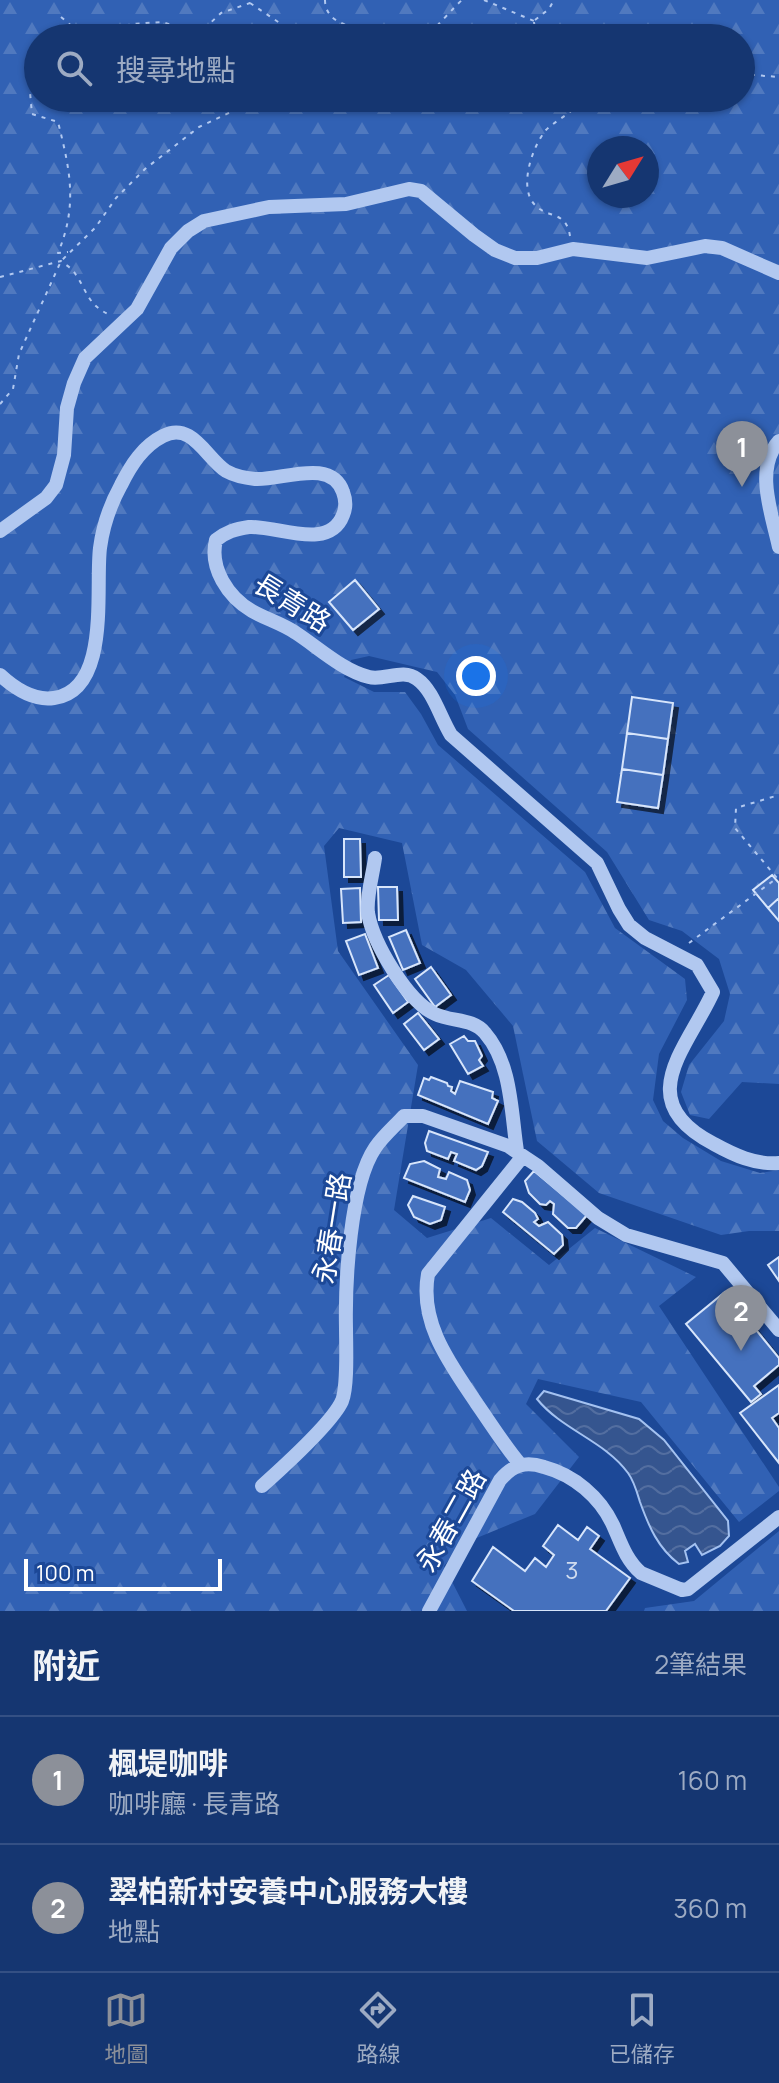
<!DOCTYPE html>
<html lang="zh-TW">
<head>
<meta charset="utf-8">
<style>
	:root { --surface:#153671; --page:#1e3e76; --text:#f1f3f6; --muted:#9dabc3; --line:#345084; --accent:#8c9099 }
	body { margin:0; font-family:Manrope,"Noto Sans TC",sans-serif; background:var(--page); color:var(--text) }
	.compass { position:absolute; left:587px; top:136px; width:72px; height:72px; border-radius:50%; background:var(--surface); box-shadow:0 2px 6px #0004; rotate:53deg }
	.scale { position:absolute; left:24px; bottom:20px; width:198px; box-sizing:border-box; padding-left:8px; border:4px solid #fff; border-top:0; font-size:22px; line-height:28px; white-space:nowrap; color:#fff; -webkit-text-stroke:6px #1c4897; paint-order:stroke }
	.you { position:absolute; left:476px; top:676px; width:28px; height:28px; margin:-20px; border:6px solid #fff; border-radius:50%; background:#1a73e8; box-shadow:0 0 0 12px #1a73e833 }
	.badge { display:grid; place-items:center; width:52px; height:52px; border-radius:50%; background:var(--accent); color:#fff; font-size:26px; font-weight:700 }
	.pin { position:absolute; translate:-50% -66px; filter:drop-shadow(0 2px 4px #0008) }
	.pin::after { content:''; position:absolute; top:42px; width:28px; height:24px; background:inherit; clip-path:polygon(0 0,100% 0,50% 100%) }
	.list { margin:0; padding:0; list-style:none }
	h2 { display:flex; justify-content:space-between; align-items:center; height:104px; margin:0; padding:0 32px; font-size:34px }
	h2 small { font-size:26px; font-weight:400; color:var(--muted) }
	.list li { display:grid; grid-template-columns:52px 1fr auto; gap:24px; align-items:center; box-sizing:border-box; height:128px; padding:0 32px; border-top:2px solid var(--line) }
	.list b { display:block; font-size:30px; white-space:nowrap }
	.list p { margin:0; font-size:26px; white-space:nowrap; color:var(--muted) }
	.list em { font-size:26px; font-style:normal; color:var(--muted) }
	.icon { flex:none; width:44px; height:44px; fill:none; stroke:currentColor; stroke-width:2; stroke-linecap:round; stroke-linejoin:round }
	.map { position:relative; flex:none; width:779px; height:1611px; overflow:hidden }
	.search { position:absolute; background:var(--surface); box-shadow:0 2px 6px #0004; left:24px; right:24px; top:24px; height:88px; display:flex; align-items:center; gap:20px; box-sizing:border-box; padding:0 28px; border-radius:44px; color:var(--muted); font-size:30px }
	.sheet { height:360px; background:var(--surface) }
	nav { display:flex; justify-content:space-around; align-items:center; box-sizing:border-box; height:112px; border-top:2px solid var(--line); background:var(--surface); font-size:22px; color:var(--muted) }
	nav a { display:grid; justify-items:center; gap:4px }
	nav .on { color:var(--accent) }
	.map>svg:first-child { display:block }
</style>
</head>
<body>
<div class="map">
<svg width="779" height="1611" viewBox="0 0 779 1611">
	<defs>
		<pattern id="forest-firs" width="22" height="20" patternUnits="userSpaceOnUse" patternTransform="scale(2)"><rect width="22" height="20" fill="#3161b4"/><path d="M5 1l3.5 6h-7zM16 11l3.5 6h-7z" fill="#5079bf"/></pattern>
		<pattern id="water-waves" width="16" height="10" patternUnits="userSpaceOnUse" patternTransform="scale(2)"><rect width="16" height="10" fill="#35558f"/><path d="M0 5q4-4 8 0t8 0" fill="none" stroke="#536ea0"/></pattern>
		<filter id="shadow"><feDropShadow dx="5" dy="5" stdDeviation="0" flood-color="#0009"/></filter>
	</defs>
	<rect width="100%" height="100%" fill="#1c4897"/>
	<path fill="url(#forest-firs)" fill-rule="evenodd" d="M0 0H779V1084L742 1082 709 1119 690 1115 681 1092 689 1065 724 1021 730 994 719 959 682 931 649 920 607 852 468 729 455 695 437 672 369 656 351 660 344 677 374 692H405L421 714 438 745 585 872 615 928 685 979 687 1000 659 1054 653 1100 663 1121 683 1138 721 1161 760 1173 779 1170V1231H749L721 1235 599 1193 537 1141 513 1026 466 970 422 945 402 843 339 828 324 846 338 951 418 1065 394 1210 427 1238 491 1218 549 1265 595 1228 696 1277 659 1306 779 1487V1491L739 1522 641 1402 538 1379 526 1404 579 1457 535 1514 462 1544 444 1566 467 1611H0ZM38 38H741V98H38ZM599 148H647V196H599Z
		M779 1531V1611H644L645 1608 694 1601Z"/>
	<path fill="url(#water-waves)" stroke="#a4c2f1" stroke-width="2" d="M544 1391 639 1419 664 1440 728 1521 729 1536 720 1546 702 1555 695 1544 685 1551 688 1562 679 1564C658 1548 649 1527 640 1502 637 1492 634 1481 628 1473 605 1441 562 1430 537 1399Z"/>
	<path fill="#4571be" stroke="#d7e5fb" stroke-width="2" filter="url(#shadow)" d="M355 580 379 609 353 630 329 602Z
		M632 697 673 703 668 739 627 733Z
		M627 733 668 739 663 775 622 769Z
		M622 769 663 775 658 808 617 802Z
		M344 839H360L361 877H344Z
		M772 875 779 883V898L768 908 753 890Z
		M378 887H397L398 920H379Z
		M360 888 361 922 343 923 341 889Z
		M779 898V921L768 908Z
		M406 930 420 963 403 970 389 937Z
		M365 934 378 968 359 975 346 941Z
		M431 967 451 995 435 1007 415 979Z
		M389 975 408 1002 393 1013 374 985Z
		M418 1013 439 1039 424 1050 404 1024Z
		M464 1036 468 1041H475L482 1056 479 1060 483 1066 468 1074 450 1044Z
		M431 1077 447 1083 448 1086 452 1087 451 1091 455 1094 460 1081 493 1092 492 1098 498 1101 488 1124 418 1095 424 1078 429 1080Z
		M429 1131 488 1152 482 1166 476 1170 454 1161 457 1154 451 1152 448 1159 427 1151 425 1143Z
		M424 1161 440 1169 438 1177 446 1179 449 1172 467 1180 470 1190 465 1202 404 1178 410 1164Z
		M534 1171 587 1215 576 1228H568L553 1214 554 1204 550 1201 546 1205 540 1204 529 1193 525 1181Z
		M413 1196 445 1207 441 1220 430 1224 414 1217 408 1205Z
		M513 1199 522 1202 535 1213 538 1219 534 1222 539 1226 548 1222 562 1235 563 1245 554 1254 503 1212Z
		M779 1257V1281L768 1265Z
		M725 1292 779 1358V1365L754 1386 761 1394 751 1402 686 1324Z
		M779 1385V1413L772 1418 779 1428V1463L740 1413Z
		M558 1525 578 1540 587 1527 599 1536 590 1549 630 1578 606 1611H514L472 1581 493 1547 525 1571 535 1558 546 1567 554 1555 543 1546Z"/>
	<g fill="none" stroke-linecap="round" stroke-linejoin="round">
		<path stroke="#b1c8f0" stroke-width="2" stroke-dasharray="4 6" stroke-linecap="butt" d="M325 0C325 6 327 12 332 17 347 32 412 40 431 31 437 27 454 7 462 0
			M484 0 534 21
			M250 3 302 38
			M61 17 79 32
			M535 20 549 9 554 0
			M534 22 536 38
			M78 38 79 32 83 38
			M110 38 130 24 162 22 179 27 191 25 205 28 221 13 250 3 251 0
			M741 74 779 77
			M38 76 30 92 32 114 58 122C70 170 78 205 58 253L68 252
			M570 236C566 210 548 219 535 205 518 188 532 147 546 130 553 123 564 117 571 111V98
			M0 277 61 261C66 265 73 269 76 275 88 293 88 305 110 315
			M0 404 13 389 19 354 61 261 95 228 116 198 145 169 199 127 235 110 252 98
			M689 943 777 878 735 828 736 808 779 795"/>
		<path stroke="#b1c8f0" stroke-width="14" d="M779 441C754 469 772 514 779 547
			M0 531 46 498 56 485 64 455 67 408 74 383 85 358 137 309 171 248 188 231 204 221 269 207 346 204 409 189 421 191 474 235 495 250 515 258H537L573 249 647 258 705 246 722 248 779 273
			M0 675C14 688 34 701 54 698 111 690 95 588 100 548 103 525 110 505 121 485 131 465 143 446 163 436 192 421 206 458 226 471 235 476 245 478 255 479 281 481 331 457 343 492 346 500 346 508 343 515 329 552 276 525 249 527 235 529 226 532 216 540 209 568 228 597 252 611 266 619 283 624 296 633 319 648 342 670 369 677 384 681 403 668 417 679 433 690 440 717 451 735L597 863 619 909 629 925 645 938 697 965 713 992C687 1049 630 1101 714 1144 734 1155 755 1165 779 1163
			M375 858C373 874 366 897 368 913 373 943 407 1001 435 1014 452 1022 473 1018 485 1033 512 1064 511 1113 517 1151
			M520 1464C504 1445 491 1424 477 1404 451 1365 419 1324 428 1274L523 1156
			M262 1486C281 1469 332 1423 342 1401 348 1386 346 1345 346 1328 345 1282 350 1185 375 1148 383 1136 395 1126 404 1116H423L508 1146 538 1166 598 1218 626 1235 723 1263 779 1330
			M429 1611 500 1480C513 1465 525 1461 544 1467 574 1475 600 1497 613 1525 621 1543 626 1560 641 1573L682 1590 688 1589 779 1517"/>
	</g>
	<g text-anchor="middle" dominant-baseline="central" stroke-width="6" stroke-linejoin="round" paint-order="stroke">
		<g font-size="24" fill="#d0dcef">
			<text x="572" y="1569">3</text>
		</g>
		<g font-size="28" fill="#fff" stroke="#1c4897">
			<text transform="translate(293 602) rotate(32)">長青路</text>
			<text transform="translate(331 1228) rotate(-81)">永春一路</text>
			<text transform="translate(450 1520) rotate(-61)">永春二路</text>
		</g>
	</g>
</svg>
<svg class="compass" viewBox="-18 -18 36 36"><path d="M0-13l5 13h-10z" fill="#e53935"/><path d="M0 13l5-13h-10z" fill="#9dabc3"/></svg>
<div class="scale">100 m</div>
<div class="you"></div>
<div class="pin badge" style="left:742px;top:487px">1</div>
<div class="pin badge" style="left:741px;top:1351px">2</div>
<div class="search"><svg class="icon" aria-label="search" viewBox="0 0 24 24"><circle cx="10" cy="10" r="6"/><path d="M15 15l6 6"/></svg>搜尋地點</div>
</div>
<section class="sheet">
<h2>附近<small>2筆結果</small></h2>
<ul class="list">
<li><span class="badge">1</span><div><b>楓堤咖啡</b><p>咖啡廳 · 長青路</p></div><em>160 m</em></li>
<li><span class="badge">2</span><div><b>翠柏新村安養中心服務大樓</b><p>地點</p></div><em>360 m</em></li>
</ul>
</section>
<nav>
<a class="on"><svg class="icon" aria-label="map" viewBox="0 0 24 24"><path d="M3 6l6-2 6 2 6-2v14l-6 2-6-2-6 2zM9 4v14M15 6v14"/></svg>地圖</a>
<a><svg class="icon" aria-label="directions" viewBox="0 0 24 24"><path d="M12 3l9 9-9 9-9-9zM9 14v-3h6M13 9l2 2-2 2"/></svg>路線</a>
<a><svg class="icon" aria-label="saved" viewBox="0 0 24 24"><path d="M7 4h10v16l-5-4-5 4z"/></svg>已儲存</a>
</nav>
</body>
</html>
